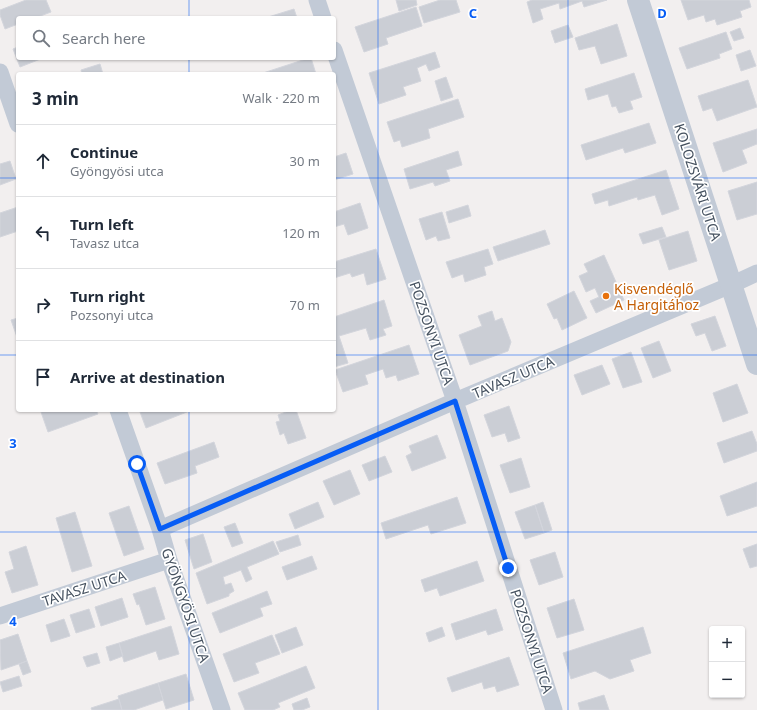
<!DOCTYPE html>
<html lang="en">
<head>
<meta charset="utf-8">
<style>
	:root { --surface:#fff; --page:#f2f2f3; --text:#1f2937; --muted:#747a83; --line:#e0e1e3 }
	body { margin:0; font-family:"Noto Sans",sans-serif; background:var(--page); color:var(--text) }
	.controls { position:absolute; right:12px; bottom:12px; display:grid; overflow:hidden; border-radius:4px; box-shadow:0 1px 3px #0004 }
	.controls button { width:36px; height:36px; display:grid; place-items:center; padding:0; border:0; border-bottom:1px solid var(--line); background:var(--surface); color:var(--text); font:20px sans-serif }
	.stop { position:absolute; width:12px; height:12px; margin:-9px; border:3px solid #075df5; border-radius:50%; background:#fff }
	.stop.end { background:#075df5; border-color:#fff; box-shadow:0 1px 4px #0008 }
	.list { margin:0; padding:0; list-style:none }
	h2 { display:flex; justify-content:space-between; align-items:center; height:52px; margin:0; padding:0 16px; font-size:17px }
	h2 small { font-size:13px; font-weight:400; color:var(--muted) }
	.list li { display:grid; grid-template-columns:26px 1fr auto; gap:12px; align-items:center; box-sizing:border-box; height:72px; padding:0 16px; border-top:1px solid var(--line) }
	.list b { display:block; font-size:15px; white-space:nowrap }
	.list p { margin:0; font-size:13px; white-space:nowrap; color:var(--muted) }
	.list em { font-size:13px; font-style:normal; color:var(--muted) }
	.icon { flex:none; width:22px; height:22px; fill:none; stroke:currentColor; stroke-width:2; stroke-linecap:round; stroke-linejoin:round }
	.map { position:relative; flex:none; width:757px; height:710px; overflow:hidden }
	.search { position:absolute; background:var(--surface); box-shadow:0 1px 3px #0004; left:16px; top:16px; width:320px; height:44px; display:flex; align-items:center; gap:10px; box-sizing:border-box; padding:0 14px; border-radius:4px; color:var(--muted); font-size:15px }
	.panel { position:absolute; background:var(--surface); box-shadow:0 1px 3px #0004; left:16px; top:72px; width:320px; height:340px; border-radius:4px }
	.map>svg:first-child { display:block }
</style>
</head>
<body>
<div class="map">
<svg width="757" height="710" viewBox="0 0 757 710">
	<rect width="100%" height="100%" fill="#f2efef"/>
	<path fill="#cbced5" stroke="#d3d5dc" d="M26 0H46L51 12 35 18H18V24L5 29 0 15V10Z
		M396 0H416L417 5 399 11Z
		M440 0H456L460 12 424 23 419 7Z
		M532 0H607L584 7 582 1 560 9 559 3 540 9 543 19 533 23 527 2Z
		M681 0H749L751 7 740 11 742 17 717 25 715 19 706 22 704 15 688 20Z
		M416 7 422 26 386 38 388 44 364 52 355 27Z
		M294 9 297 18H265Z
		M617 24 627 56 601 64 595 46 579 50 575 38Z
		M568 25 573 37 555 43 551 31Z
		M740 28 744 38 734 41 730 32Z
		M726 32 732 49 719 54 720 58 687 69 679 48Z
		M18 47V58H43L20 67 13 49Z
		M750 50 756 66 741 71 736 55Z
		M435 52 440 67 429 71 426 64 417 68 421 81 403 87 406 95 379 104 369 73Z
		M309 58H311L316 74H260Z
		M100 64 103 74H82L81 70Z
		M634 73 642 97 630 101 633 109 619 113 616 106 612 107 608 94 588 100 585 89Z
		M446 77 453 97 441 101 435 81Z
		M748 80 757 107 717 121 712 108 703 111 698 96Z
		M458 99 464 117 428 129 430 138 402 147 400 140 394 142 387 122Z
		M649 123 656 143 625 153 623 148 586 160 581 145Z
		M757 129V144L742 150 747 163 723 172 713 143Z
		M458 151 462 165 446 170 450 181 435 186 433 182 410 189 404 169Z
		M346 153 353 174 334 180V157Z
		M10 161 16 179 0 185V164Z
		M666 170 679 209 662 215 655 195 638 200 637 197 609 206 608 200 595 204 592 194Z
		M757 182V214L737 220 728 191Z
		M360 203 368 228 348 235 344 224 334 227V212Z
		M468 205 471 216 449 223 446 212Z
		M18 207V231L0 237V213Z
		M442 212 450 238 438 241 436 236 426 240 419 219Z
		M662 227 666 237 643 244 639 234Z
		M545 230 550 244 498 261 493 247Z
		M688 231 697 261 669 270 659 240Z
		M376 249 386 279 367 285 364 273 352 277 350 273 334 278V262Z
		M488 249 493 264 484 267 486 275 465 282 463 274 452 278 446 262Z
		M604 255 624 300 596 313 590 301 599 297 595 288 586 292 579 276 588 272 584 264Z
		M574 291 587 318 562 330 557 318 554 319 547 304Z
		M384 300 392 326 383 329 386 335 370 340 366 328 339 336 348 363 334 367V317Z
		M492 311 495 321 502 318 511 342 508 351 470 365 459 335 482 326 478 316Z
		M715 316 726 346 712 351 705 333 696 336 691 324Z
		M18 318V340L11 320Z
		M659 341 671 371 653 378 641 348Z
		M409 345 419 374 398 381 396 375 386 378 383 369 365 375 368 384 343 392 335 370Z
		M631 352 642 382 623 388 612 359Z
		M602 365 610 384 582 395 574 375Z
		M737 384 748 413 723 422 713 393Z
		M509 406 520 438 508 442 505 433 492 437 484 415Z
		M45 410H96L98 414 48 432 41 412Z
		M144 410H192L146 428 140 412Z
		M291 410H296L306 438 288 444 284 433 280 435 276 422 280 421 278 415Z
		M752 431 757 444V451L724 463 717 443Z
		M437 435 446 458 412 471 406 456 412 453 409 446Z
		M214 442 219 457 195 466 197 473 165 484 157 463Z
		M385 456 392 472 369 481 362 465Z
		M521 458 530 487 510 493 500 465Z
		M350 470 360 494 334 505 323 481Z
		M757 482V506L727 516 720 496Z
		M457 497 466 523 431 534 428 525 386 539 381 523Z
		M318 502 324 517 295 529 289 514Z
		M543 502 552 530 544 533 535 505Z
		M535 505 544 533 525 539 515 512Z
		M129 506 144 549 124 556 109 513Z
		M75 512 92 566 72 572 56 518Z
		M235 523 243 543 232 547 224 527Z
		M203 534 212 562 194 569 185 540Z
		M298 535 301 545 280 552 276 542Z
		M273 541 279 554 247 567 252 579 246 582 241 570 223 577 225 585 231 583 234 591 229 594V596L207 604 196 573Z
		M757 544V566L750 568 743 549Z
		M26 546 38 585 12 593 5 572 14 569 9 552Z
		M555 552 563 577 539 585 530 560Z
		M312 556 317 569 287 580 282 567Z
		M477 561 484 581 440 596 437 588 425 592 421 580Z
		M155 587 165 619 146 625 139 604 137 605 133 594Z
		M267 591 272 604 260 608 263 616 220 633 212 613Z
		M122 598 128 617 101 626 95 607Z
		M574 599 584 630 557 638 547 608Z
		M89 609 95 627 76 633 70 615Z
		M496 609 503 630 488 635 486 630 456 640 451 624Z
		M64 619 70 636 51 642 46 625Z
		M171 626 179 654 159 660 156 651 124 662 119 643Z
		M296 627 303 645 282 653 275 635Z
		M442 627 445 636 429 642 426 633Z
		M643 627 651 653 630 660 634 671 610 679 595 671 571 679 563 653Z
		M18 634 27 661 1 670 0 640Z
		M272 635 280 654 255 663 259 673 234 682 223 654Z
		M119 643 123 656 110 661 106 647Z
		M97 653 100 663 87 667 83 657Z
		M509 657 519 685 497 692 495 686 484 689 482 682 452 692 447 678Z
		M27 661 31 672 23 675 19 664Z
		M306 666 315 688 278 703 280 707 273 710H245L238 693Z
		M186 674 194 700 166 709 158 683Z
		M19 676 22 686 3 692 0 682Z
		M158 683 163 700 134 710H122L118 696Z
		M604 695 609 710H580L578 703Z
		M307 698 310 707 302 710H294L292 704Z
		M119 699 122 710H92L91 708Z"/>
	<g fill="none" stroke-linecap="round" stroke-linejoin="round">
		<path stroke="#c2cad6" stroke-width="17" d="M317 0 323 18
			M334 50 455 401 554 710
			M0 72 18 124
			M118 410 160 529 169 560 222 710
			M160 529 455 401 731 285 757 273
			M0 616 169 560"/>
		<path stroke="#c2cad6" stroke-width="22" d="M638 0 757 364"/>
	</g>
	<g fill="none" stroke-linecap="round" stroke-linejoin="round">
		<path stroke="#075df5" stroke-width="5" d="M137 464 160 529 455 401 508 568"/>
	</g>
	<path fill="none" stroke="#075df5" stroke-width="1" stroke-opacity="0.55" d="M189 0V18M378 0V710M568 0V710M189 58V74M0 178H18M334 178H757M0 355H18M334 355H757M189 410V710M0 532H757"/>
	<circle fill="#e8710a" stroke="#fff" stroke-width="1.5" cx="606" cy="296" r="4"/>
	<g text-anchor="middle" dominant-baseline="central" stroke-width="3.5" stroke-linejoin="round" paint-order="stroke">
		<g font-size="14" fill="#45515f" stroke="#fff">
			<text transform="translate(698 182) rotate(72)">KOLOZSVÁRI UTCA</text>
			<text transform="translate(432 333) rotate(71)">POZSONYI UTCA</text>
			<text transform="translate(513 377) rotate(-23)">TAVASZ UTCA</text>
			<text transform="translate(84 588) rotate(-18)">TAVASZ UTCA</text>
			<text transform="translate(186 605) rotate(71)">GYÖNGYÖSI UTCA</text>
			<text transform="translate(532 641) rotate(72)">POZSONYI UTCA</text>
		</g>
		<g font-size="14" fill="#c56008" stroke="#fff" text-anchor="start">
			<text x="614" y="288">Kisvendéglő<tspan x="614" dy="16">A Hargitához</tspan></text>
		</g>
	</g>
	<g font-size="13" text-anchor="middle" font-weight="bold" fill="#075df5" stroke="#fff" stroke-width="3.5" stroke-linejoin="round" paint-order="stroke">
		<text x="473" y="18">C</text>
		<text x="662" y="18">D</text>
		<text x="13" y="448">3</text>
		<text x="13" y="626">4</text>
	</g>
</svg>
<div class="controls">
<button>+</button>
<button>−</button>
</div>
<div class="stop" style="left:137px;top:464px"></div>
<div class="stop end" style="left:508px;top:568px"></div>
<div class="search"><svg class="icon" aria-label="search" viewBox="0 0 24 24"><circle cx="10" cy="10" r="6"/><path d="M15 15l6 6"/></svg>Search here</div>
<section class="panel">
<h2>3 min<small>Walk · 220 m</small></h2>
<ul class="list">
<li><svg class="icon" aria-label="ahead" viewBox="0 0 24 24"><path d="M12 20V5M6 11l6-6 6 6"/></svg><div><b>Continue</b><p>Gyöngyösi utca</p></div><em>30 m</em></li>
<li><svg class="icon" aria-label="left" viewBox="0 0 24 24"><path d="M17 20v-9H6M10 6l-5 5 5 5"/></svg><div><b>Turn left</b><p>Tavasz utca</p></div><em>120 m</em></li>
<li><svg class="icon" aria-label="right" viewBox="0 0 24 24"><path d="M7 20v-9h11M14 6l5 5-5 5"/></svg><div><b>Turn right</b><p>Pozsonyi utca</p></div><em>70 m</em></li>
<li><svg class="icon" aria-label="arrive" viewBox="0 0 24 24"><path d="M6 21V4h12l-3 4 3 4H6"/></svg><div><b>Arrive at destination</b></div></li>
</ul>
</section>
</div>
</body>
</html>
